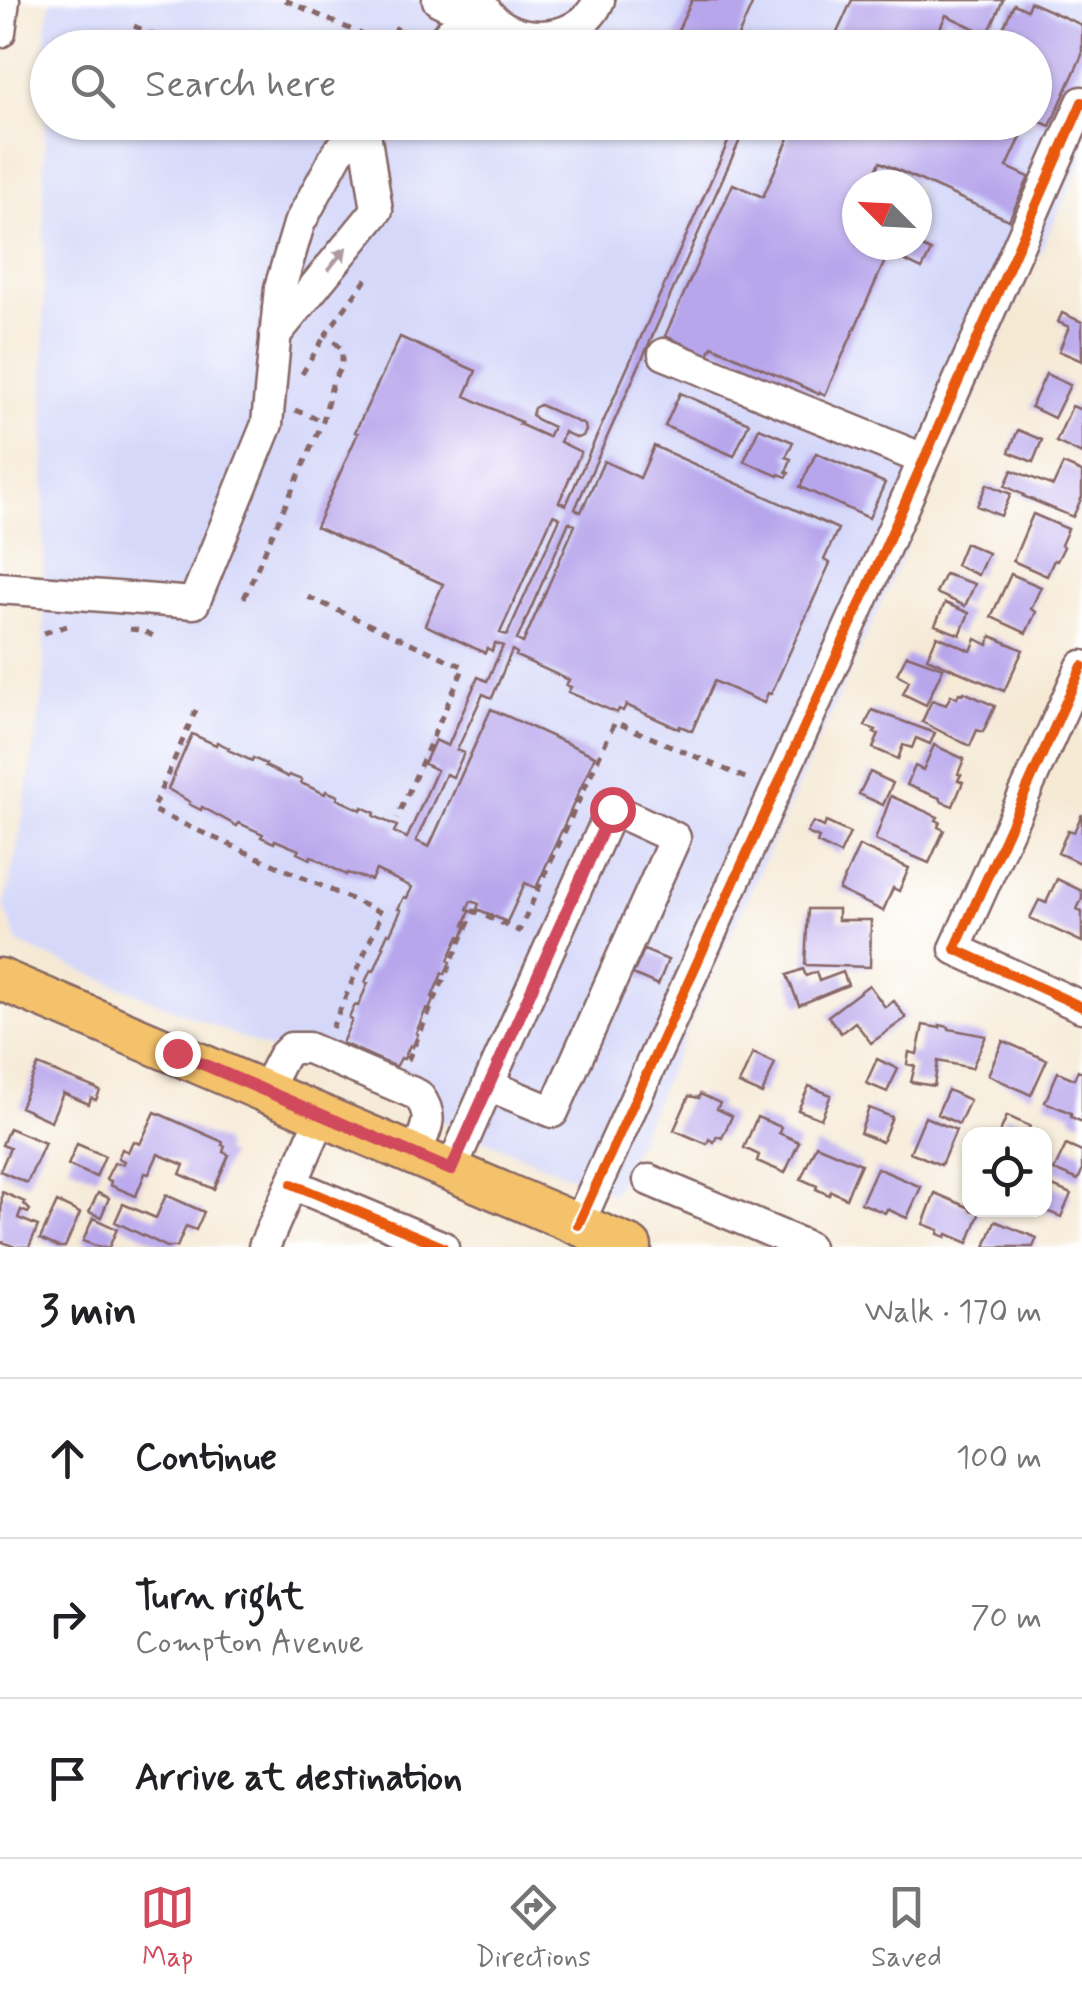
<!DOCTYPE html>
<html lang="en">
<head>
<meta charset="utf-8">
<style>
	:root { --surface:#fff; --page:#f6f6f6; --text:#202124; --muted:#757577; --line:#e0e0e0; --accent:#d1495b }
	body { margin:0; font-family:Mynerve,sans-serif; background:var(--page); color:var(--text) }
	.controls { position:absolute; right:30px; bottom:30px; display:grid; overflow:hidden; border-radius:20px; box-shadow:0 2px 8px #0004 }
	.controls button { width:90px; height:90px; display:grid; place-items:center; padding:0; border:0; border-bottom:2px solid var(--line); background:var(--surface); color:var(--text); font:50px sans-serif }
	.compass { position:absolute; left:842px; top:170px; width:90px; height:90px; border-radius:50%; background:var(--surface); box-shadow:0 2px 8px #0004; rotate:294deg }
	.stop { position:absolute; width:30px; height:30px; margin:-22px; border:8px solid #d1495b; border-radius:50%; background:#fff }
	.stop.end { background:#d1495b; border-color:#fff; box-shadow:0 2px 10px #0008 }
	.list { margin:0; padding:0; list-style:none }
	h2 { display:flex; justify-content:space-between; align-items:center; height:130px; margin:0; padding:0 40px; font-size:42px }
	h2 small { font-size:32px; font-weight:400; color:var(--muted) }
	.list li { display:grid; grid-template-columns:65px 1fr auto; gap:30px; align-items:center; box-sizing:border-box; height:160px; padding:0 40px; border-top:2px solid var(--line) }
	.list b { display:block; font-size:38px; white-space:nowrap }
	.list p { margin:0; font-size:32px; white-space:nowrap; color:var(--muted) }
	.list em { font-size:32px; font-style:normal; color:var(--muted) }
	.icon { flex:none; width:55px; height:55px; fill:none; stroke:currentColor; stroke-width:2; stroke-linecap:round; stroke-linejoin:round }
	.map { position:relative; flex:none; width:1082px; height:1247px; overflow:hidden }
	.search { position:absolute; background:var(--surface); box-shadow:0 2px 8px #0004; left:30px; right:30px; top:30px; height:110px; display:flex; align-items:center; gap:25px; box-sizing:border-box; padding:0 35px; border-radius:55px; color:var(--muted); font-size:38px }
	.sheet { height:610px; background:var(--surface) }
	nav { display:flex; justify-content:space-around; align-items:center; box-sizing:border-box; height:140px; border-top:2px solid var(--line); background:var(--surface); font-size:28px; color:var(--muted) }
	nav a { display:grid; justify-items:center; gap:5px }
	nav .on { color:var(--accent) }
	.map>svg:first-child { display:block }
</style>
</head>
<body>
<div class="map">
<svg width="1082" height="1247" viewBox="0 0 1082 1247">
	<rect width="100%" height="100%" fill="#fff"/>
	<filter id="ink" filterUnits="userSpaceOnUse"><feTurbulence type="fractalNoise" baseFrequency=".01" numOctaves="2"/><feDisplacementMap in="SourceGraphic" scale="20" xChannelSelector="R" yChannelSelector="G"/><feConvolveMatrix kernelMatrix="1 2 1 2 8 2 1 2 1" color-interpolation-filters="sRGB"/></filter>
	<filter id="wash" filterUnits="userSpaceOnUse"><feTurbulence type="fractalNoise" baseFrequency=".0048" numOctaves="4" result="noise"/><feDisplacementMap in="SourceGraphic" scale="40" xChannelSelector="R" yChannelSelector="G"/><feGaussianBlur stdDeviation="2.25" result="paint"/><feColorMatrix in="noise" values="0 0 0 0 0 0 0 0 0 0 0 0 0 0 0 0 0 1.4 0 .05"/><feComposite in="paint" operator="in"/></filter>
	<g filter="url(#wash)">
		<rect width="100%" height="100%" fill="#f5e9d4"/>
		<path fill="#d5d8f9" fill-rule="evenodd" d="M51 0H1082V160L613 1194 19 944 4 906 21 829 44 688V191L46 27ZM48 48H1034V122H48ZM857 185H917V245H857Z"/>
		<g id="blocks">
			<path fill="#b8a6ec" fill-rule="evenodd" d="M692 0H754L736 41 750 48H699L675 37Z
				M852 0H1003L989 32 983 30 982 32 946 15 931 48H830Z
				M1030 2 1082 25V55L1050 126 1034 119V48H994L1014 4 1027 10Z
				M737 122H748L575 509 581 512 604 461 640 478 654 446 838 529 824 560 830 563 771 694 768 693 764 703 714 681 692 731 680 726 679 729 626 705 623 711 619 709 617 713 568 692 571 687 566 685 569 680 516 656 517 653 512 650 492 698 483 694 457 750 464 753 453 777 446 774 416 841 429 847 491 709 595 756 536 888 525 883 507 922 477 909 479 904 471 901 467 909 470 911 464 925 467 926 462 937 459 936 448 960 450 962 445 974 442 973 432 997 434 998 429 1010 426 1009 416 1033 418 1034 413 1047 410 1045 404 1059 401 1058 396 1067 342 1043 352 1020 349 1018 355 1005 358 1006 368 983 365 982 371 970 374 971 384 947 382 946 388 933 390 934 401 910 398 909 404 897 407 898 412 887 376 870 371 880 347 873 346 875 311 856 310 859 297 853 299 850 275 840 274 843 261 837 263 834 239 823 237 826 202 807 201 810 189 804 190 802 168 789 192 734 216 745 217 742 229 748 228 750 252 761 253 758 266 764 265 766 288 777 289 775 302 780 301 783 325 794 326 791 338 796 337 799 361 810 362 807 375 813 374 816 397 826 394 832 407 838 437 770 424 764 435 740 448 746 478 677 487 681 503 646 495 643 492 651 487 648 485 653 425 625 443 584 316 527 358 433 355 432 400 337 476 371 465 396 521 422 519 424 548 437 553 427 536 419 532 415 534 408 540 405 585 425 586 431 583 436 577 438 564 432 560 442 581 452 559 502 566 505ZM553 515 560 518 507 635 500 633ZM569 522 575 525 523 643 517 640Z
				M796 122H988L1021 137 1007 167 1029 177 1009 220 880 162 870 185H857V245H879L877 249 888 254 825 395 820 392 819 394 712 346 708 355 665 336 733 184 763 197Z
				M903 245H918L931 251 922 269 897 257Z
				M1062 313 1082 322V361L1059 351 1069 327 1058 322Z
				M1046 374 1070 385 1054 418 1031 407Z
				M680 393 749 423 734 456 665 426Z
				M1072 406 1082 410V454L1056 442Z
				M759 428 793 442 786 457 791 459 786 472 789 473 787 477 779 474 778 476 744 461Z
				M1018 430 1042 440 1033 462 1009 452Z
				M816 453 885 483 869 518 800 487Z
				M1063 464 1082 472V497L1073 517 1023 496 1024 495 1005 486 1012 470 1053 486Z
				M987 484 1011 494 1001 516 977 506Z
				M1033 514 1068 529 1061 545 1064 547 1057 561 1054 560 1047 576 1013 561Z
				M965 543 988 553 978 575 956 565Z
				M945 574 975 584 965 606 936 593Z
				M1011 574 1041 587 1031 609 1036 612 1026 633 991 617Z
				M945 603 969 613 960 635 935 625Z
				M937 636 971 651 976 639 988 645 991 636 1023 650 1004 691 927 658Z
				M907 655 943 668 926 705 903 694 909 681 897 674Z
				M964 692 995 706 983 732 977 730 970 746 922 722 932 700 946 705 951 695 957 698 959 693 962 694Z
				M872 710 935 733 930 744 916 738 912 748 903 745 898 759 873 748 879 734 874 733 876 730 865 726Z
				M934 745 964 759 958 774 961 775 958 780 963 782 953 806 942 802 940 798 907 785 915 766 923 770Z
				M870 772 893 783 883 805 859 794Z
				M891 796 938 817 936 820 940 822 938 827 944 830 929 863 875 840Z
				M1082 814V864L1058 853 1068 830 1074 832Z
				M813 822 824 827 826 822 850 833 840 854 817 843 819 838 807 833Z
				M859 846 909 868 899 891 893 888 883 911 839 890Z
				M1057 879 1082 891V899L1077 909 1082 911V942L1030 918 1039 900 1046 903Z
				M808 909H838V920H871L870 967 805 965Z
				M644 950 668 960 658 985 633 974Z
				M803 969 806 976 816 972 819 981 843 972 848 985 799 1005 787 975Z
				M869 985 885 1007 894 1001 906 1018 871 1043 855 1022 841 1033 828 1016Z
				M923 1025 940 1028V1025L949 1027V1029L986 1036 972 1068 938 1061 934 1086 911 1082 915 1066 907 1064 909 1052 917 1054Z
				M1003 1041 1047 1060 1031 1095 988 1075Z
				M753 1053 775 1063 762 1094 739 1084Z
				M877 1059 898 1069 887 1092 866 1083Z
				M38 1065 95 1088 100 1091 96 1100 91 1098 89 1104 63 1093 51 1121 20 1107Z
				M1078 1070 1082 1072V1122L1071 1117V1113L1045 1102 1058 1072 1074 1079Z
				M809 1086 831 1095 821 1119 798 1110Z
				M948 1090 970 1100 959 1124 937 1114Z
				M700 1094 720 1103 717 1109 732 1116 722 1138 717 1136 714 1142 709 1139 707 1144 674 1130 689 1096 699 1098Z
				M869 1108 892 1117 882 1142 860 1133Z
				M155 1112 223 1142 222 1145 225 1146 223 1152 229 1155 214 1189 180 1174 184 1165 158 1154 149 1174 145 1173 136 1196 110 1185 111 1181 106 1179 114 1163 123 1164 124 1161 118 1158 122 1149 128 1152 133 1141 140 1144Z
				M1007 1116 1030 1126 1026 1134H999Z
				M757 1117 781 1127 779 1133 799 1142 785 1173 757 1161 759 1155 744 1148Z
				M925 1117 956 1130 941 1165 910 1152Z
				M9 1128 45 1143 27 1183 0 1171 10 1148 2 1145Z
				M77 1144 105 1156 96 1177 68 1165Z
				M816 1145 861 1164 846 1198 831 1191 829 1195 816 1189 817 1186 801 1179Z
				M1066 1145 1082 1152V1171L1078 1180 1054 1170Z
				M877 1168 921 1187 907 1218 887 1209 885 1213 861 1203Z
				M1048 1184 1071 1194 1061 1217 1044 1210V1194Z
				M2 1192 25 1202 24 1204 30 1210 28 1213 21 1210 18 1218 38 1226 29 1247H15L0 1241Z
				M98 1193 109 1198 101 1217 89 1212Z
				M935 1193 970 1208V1210L980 1212 968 1243 947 1234 946 1237 938 1234 939 1230 923 1224Z
				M166 1195 204 1212 196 1230 186 1226 177 1247H167L115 1222 123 1204 156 1218Z
				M57 1202 80 1213 65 1247H58L40 1239Z
				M93 1218 117 1229 109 1247H98L83 1241Z
				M995 1221 1037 1238 1033 1247H985Z"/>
		</g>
	</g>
	<g filter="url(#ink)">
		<use href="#blocks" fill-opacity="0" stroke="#866666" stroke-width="2.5"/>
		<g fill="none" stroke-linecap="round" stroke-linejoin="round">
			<g stroke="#866666" stroke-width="35">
				<path id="minor" d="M438 0 446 4 481 1
					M480 0C500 48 579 48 599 0
					M0 32 4 0
					M437 48 449 33 483 7
					M275 335 377 210 364 126
					M664 354 923 459
					M0 588 194 603 267 424 280 288 299 224 338 152 367 122
					M1082 666 955 949 1082 1007
					M265 1091 283 1056 291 1048H308L418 1095C436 1118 425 1130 415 1155
					M451 1170 488 1085 553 1112 675 838 612 809 488 1085
					M649 1180 808 1247
					M292 1184 443 1247
					M578 1225 861 602 1082 102
					M264 1247 322 1115"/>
			</g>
			<g stroke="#866666" stroke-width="45">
				<path id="major" d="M0 979 631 1247"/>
			</g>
			<path stroke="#866666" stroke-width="5" stroke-dasharray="8 8" stroke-linecap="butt" d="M285 0 370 38 366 48
				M134 26 182 48
				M387 48 399 23
				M302 374 326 334
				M295 410 322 421
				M308 597 464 667 397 818
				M244 598 323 421 333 381 342 365V349L326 334 371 273
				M130 629 144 631 159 639
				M44 633 74 624
				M196 710 152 810 382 913 332 1028
				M408 1060 474 911 519 931 615 722 750 780"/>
			<use href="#minor" stroke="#fff" stroke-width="30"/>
			<use href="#major" stroke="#f4c26a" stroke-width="40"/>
			<g stroke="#fff" stroke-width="16">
				<path id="cycleway" d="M1082 666 955 949 1082 1007
					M292 1184 443 1247
					M578 1225 861 602 1082 102"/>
			</g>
			<use href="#cycleway" stroke="#e8590c" stroke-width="10"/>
		</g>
		<defs><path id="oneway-solid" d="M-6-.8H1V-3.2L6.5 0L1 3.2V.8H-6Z" transform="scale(2.5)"/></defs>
		<use fill="#ae9aa0" href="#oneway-solid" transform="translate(337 259) rotate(-51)"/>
	</g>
	<g fill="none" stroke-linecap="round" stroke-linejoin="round" filter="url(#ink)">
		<path stroke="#d1495b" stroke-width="12" d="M177 1053 451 1170 612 809"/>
	</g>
</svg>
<div class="controls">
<button><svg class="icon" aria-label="locate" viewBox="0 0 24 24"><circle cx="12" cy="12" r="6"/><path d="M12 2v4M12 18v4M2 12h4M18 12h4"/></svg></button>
</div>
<svg class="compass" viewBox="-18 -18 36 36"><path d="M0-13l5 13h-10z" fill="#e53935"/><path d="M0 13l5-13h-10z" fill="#757577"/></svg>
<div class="stop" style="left:612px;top:809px"></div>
<div class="stop end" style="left:177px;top:1053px"></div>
<div class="search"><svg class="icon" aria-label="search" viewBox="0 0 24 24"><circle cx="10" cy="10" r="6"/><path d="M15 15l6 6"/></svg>Search here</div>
</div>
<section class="sheet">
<h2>3 min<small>Walk · 170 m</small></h2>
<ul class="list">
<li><svg class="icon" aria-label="ahead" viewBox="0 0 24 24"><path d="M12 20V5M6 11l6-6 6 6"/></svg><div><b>Continue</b></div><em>100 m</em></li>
<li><svg class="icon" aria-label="right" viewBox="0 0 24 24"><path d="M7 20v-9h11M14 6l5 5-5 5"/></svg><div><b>Turn right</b><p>Compton Avenue</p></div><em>70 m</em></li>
<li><svg class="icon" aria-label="arrive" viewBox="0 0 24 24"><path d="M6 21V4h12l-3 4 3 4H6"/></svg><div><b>Arrive at destination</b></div></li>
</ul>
</section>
<nav>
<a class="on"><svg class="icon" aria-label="map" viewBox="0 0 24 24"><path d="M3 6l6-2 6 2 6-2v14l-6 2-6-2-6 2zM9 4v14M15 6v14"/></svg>Map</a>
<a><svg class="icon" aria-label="directions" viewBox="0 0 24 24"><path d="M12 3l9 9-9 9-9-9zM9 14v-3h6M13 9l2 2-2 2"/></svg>Directions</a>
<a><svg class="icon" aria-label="saved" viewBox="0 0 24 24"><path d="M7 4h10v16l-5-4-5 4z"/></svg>Saved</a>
</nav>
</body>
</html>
